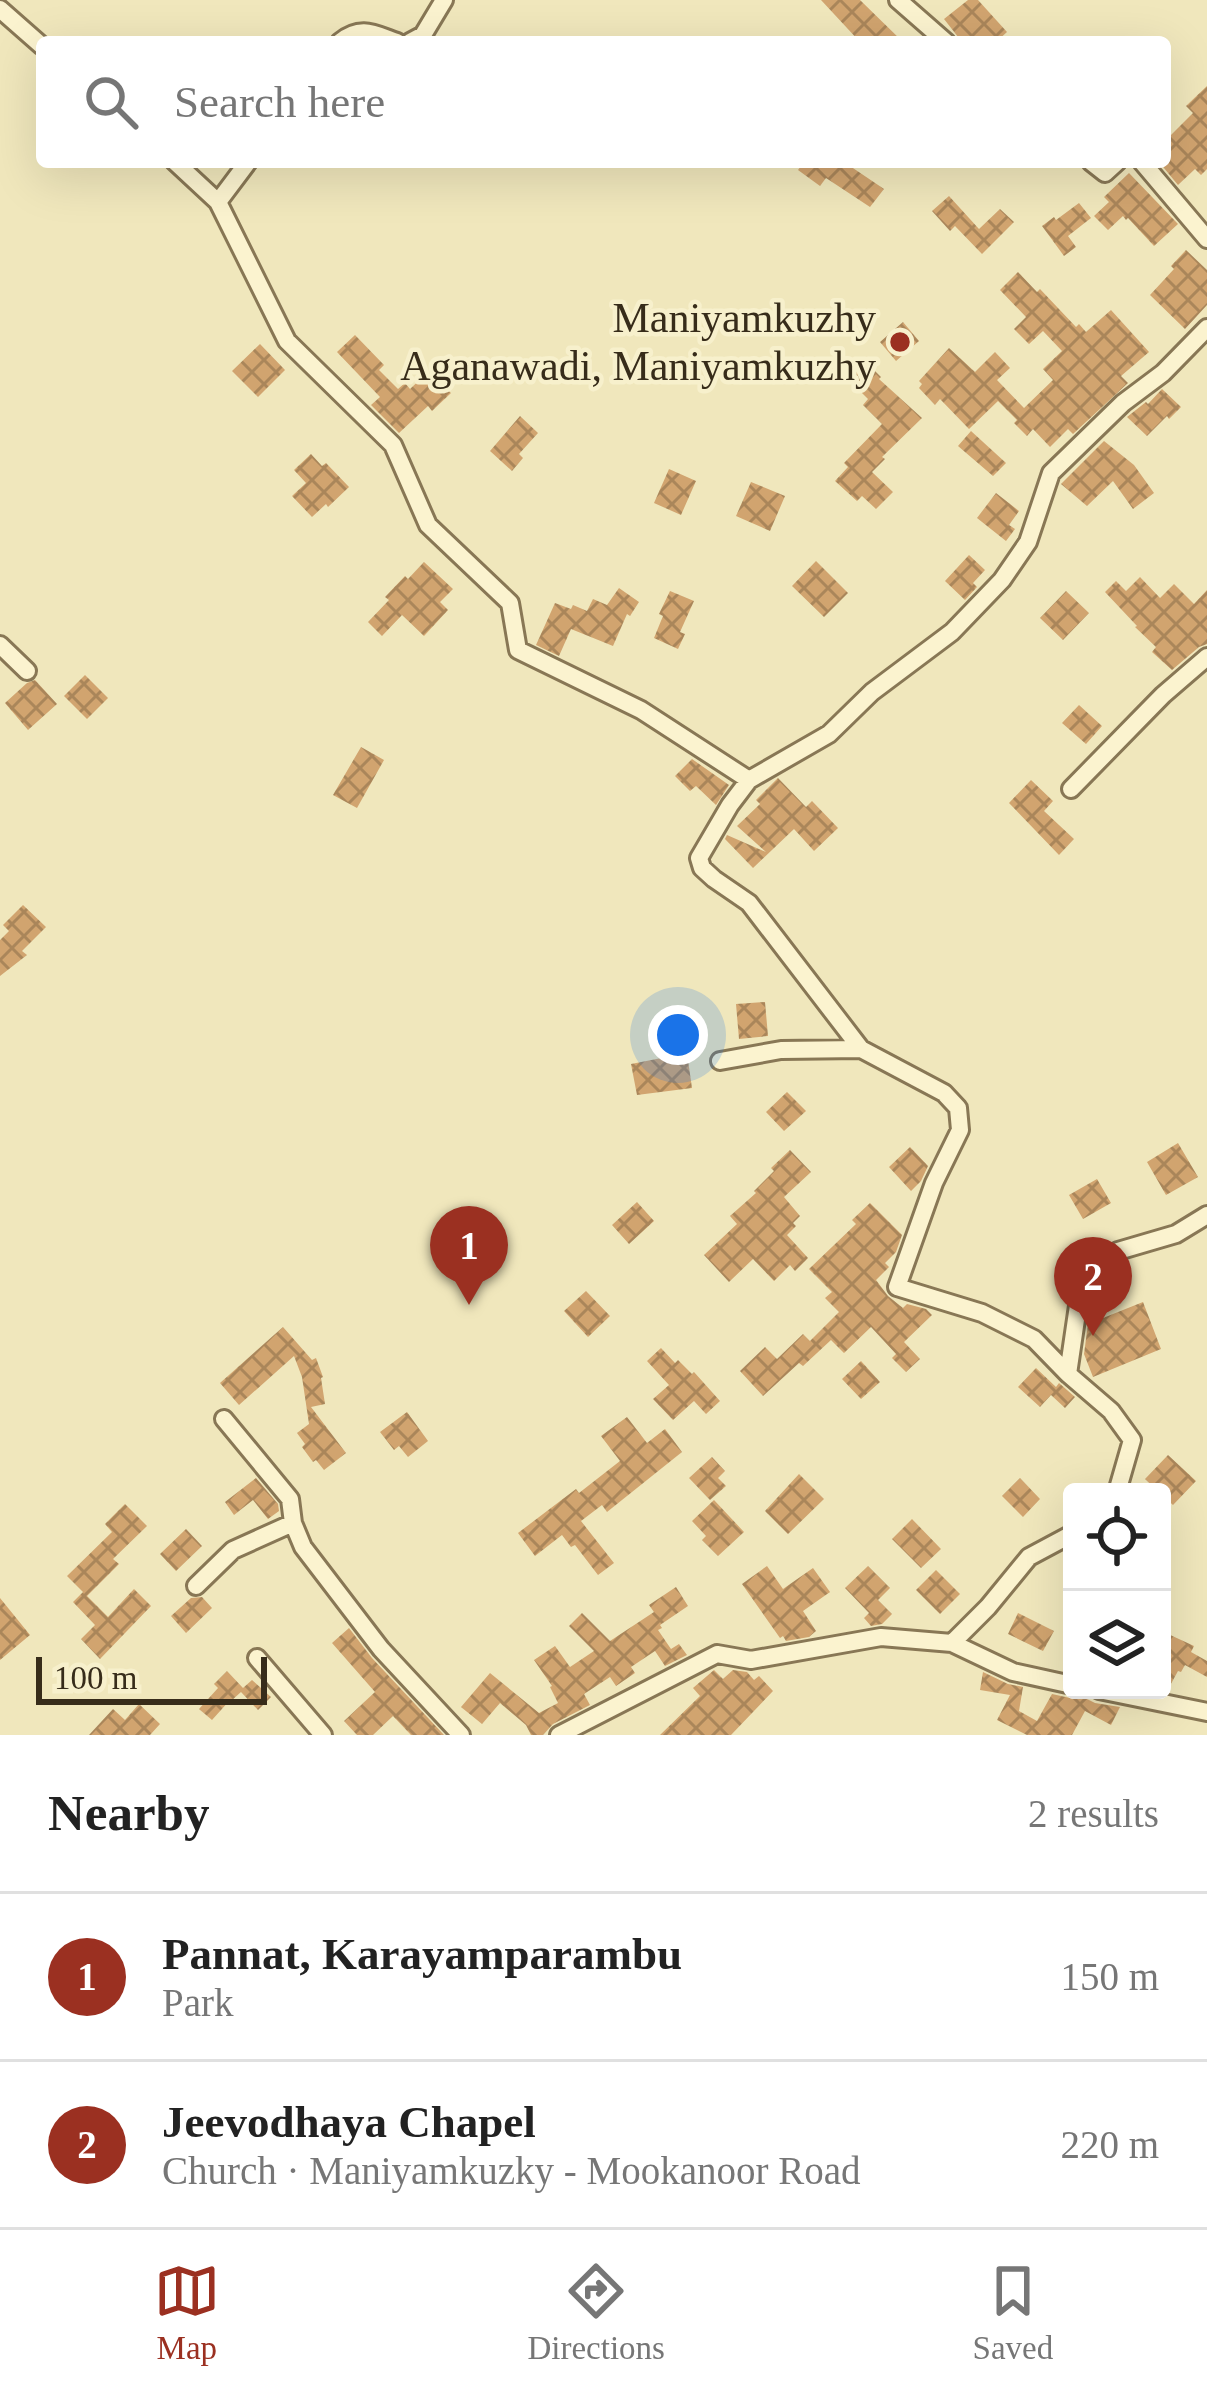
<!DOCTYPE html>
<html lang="en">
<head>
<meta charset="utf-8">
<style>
	:root { --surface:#fff; --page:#f2f2f2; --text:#222; --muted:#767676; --line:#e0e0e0; --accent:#9b3021 }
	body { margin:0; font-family:"Times New Roman",serif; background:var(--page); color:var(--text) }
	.controls { position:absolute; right:36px; bottom:36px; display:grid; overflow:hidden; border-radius:12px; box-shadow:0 12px 48px #0002 }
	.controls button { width:108px; height:108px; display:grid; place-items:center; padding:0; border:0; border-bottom:3px solid var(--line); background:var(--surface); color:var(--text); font:60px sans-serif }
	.scale { position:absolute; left:36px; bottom:30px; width:231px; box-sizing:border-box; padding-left:12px; border:6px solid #372c1a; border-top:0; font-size:33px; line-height:42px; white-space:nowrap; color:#372c1a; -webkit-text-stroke:9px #f7f0cc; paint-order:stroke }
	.you { position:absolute; left:678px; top:1035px; width:42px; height:42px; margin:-30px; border:9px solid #fff; border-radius:50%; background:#1a73e8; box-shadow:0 0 0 18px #1a73e833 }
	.badge { display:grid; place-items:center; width:78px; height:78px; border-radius:50%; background:var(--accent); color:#fff; font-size:39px; font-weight:700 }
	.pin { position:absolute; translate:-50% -99px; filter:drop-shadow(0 3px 6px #0008) }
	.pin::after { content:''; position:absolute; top:63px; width:42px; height:36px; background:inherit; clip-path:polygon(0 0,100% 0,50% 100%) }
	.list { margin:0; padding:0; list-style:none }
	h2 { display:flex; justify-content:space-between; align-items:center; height:156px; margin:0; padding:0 48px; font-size:51px }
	h2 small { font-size:39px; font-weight:400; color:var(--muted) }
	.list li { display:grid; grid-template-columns:78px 1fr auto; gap:36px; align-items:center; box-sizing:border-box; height:168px; padding:0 48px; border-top:3px solid var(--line) }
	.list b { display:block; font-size:45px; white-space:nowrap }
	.list p { margin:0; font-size:39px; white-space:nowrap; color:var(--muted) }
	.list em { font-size:39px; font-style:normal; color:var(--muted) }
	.icon { flex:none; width:66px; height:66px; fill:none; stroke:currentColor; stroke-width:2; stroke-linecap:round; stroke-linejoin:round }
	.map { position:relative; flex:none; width:1207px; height:1735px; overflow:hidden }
	.search { position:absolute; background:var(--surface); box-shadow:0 12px 48px #0002; left:36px; right:36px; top:36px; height:132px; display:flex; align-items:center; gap:30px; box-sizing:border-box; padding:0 42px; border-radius:12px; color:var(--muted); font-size:45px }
	.sheet { height:492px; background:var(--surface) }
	nav { display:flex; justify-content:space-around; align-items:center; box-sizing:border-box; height:168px; border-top:3px solid var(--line); background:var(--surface); font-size:33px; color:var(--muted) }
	nav a { display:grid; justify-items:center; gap:6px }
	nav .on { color:var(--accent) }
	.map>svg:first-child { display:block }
</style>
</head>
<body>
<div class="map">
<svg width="1207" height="1735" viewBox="0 0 1207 1735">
	<defs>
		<pattern id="building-cross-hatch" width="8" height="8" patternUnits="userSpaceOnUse" patternTransform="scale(3)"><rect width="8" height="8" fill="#d1a46f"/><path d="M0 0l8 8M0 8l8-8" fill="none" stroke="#aa865a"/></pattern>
	</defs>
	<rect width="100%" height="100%" fill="#f0e7bc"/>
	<path fill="url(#building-cross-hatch)" d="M821 0H860L903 42H860Z
		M968 0H978L1007 32 996 42H962L944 19Z
		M1207 86V169L1201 175 1195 169 1178 185 1159 162H1165V141L1193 113 1186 106Z
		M804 162H844L884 189 870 207 826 178 820 186 798 170Z
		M1129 173 1178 224 1154 246 1128 218 1126 220 1123 216 1108 230 1094 216 1109 202 1104 197Z
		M949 196 979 229 1000 209 1014 222 982 254 955 226 950 231 932 211Z
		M1079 203 1091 218 1068 236 1076 247 1064 256 1042 226 1054 217 1056 220Z
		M1186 250 1207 270V305L1185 329 1150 295 1174 269 1171 266Z
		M1018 272 1037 292 1040 289 1076 327 1079 324 1086 332 1111 310 1149 352 1121 376 1128 383 1073 434 1068 429 1050 447 1033 429 1027 436 1014 423 1017 420 998 401 969 429 940 399 935 405 919 388 922 384 919 381 949 348 975 372 995 352 1010 368 997 380 1024 408 1053 380 1043 369 1062 351 1043 331 1029 344 1014 329 1026 317 1000 290Z
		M903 322 919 341 896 361 880 342Z
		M355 335 384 365 379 370 398 389 405 383 410 389 428 372 451 393 432 411 428 406 399 433 371 405 380 397 337 352Z
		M260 344 285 370 258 397 232 371Z
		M866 362 881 377 879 379 922 418 882 457 885 459 872 472 893 492 876 509 862 496 857 501 835 481 848 467 844 463 882 424 863 405 868 399 849 380Z
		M1162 389 1181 407 1169 419 1167 416 1147 436 1127 417 1146 402 1148 404Z
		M520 416 538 433 519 454 523 458 512 471 490 451Z
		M971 431 1006 463 993 476 958 446Z
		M1104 441 1134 465 1154 493 1133 509 1113 481 1087 506 1061 484Z
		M311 454 322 466 326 463 349 487 328 507 326 504 312 517 292 496 306 483 294 470Z
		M669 469 696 481 681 515 654 503Z
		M751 482 785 496 770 531 736 516Z
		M996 493 1019 511 1009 525 1015 529 1006 541 977 518Z
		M969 555 985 570 973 583 977 587 965 600 945 581Z
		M816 561 848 593 824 617 792 586Z
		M424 562 453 589 440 602 448 610 424 636 402 615 382 636 368 622 389 600 385 597 405 576 408 579Z
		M1140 577 1160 598 1174 584 1194 604 1207 590V644L1199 647 1172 670 1152 652 1156 647 1135 627 1137 626 1105 592 1116 581 1126 591Z
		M619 588 639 602 630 616 627 614 613 646 571 629 559 656 536 645 555 603 571 609 573 605 587 611 593 599 607 605Z
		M670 591 694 601 680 632 685 634 678 649 654 638 663 616 659 614Z
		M1066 591 1089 613 1063 640 1040 618Z
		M85 675 108 698 87 719 64 696Z
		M35 680 57 704 28 730 5 703 27 683Z
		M1079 705 1102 726 1086 744 1062 723Z
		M361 747 384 760 357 808 333 795Z
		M692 759 729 785 716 805 696 786 690 791 675 776Z
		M778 778 806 807 812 801 838 828 814 851 794 829 753 868 725 839 727 835 766 852 737 826 760 804 756 800Z
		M1031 780 1053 801 1044 811 1074 839 1059 855 1009 803Z
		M23 905 46 927 22 951 27 955 0 976V940L9 931 3 925Z
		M765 1002 768 1036 739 1039 736 1004Z
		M687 1053 692 1088 637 1095 631 1064Z
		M787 1092 806 1111 784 1131 766 1112Z
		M1178 1143 1198 1177 1166 1195 1147 1162Z
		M910 1147 928 1166 921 1181 911 1191 889 1167Z
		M790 1150 811 1172 784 1197 800 1216 793 1223 796 1226 787 1235 808 1258 795 1271 790 1265 774 1281 753 1259 729 1282 704 1255 737 1224 730 1216 756 1193 754 1191 774 1171 771 1168Z
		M1097 1179 1111 1203 1083 1219 1069 1195Z
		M637 1202 654 1221 629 1244 612 1225Z
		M870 1203 902 1235 896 1252 885 1263 889 1267 876 1280 888 1296 903 1308 907 1304 926 1309 932 1315 904 1342 920 1359 906 1372 892 1358 896 1354 871 1327 844 1353 831 1340 803 1366 799 1363 763 1396 740 1371 765 1347 777 1359 803 1334 810 1341 839 1312 825 1298 832 1292 809 1269 856 1224 852 1220Z
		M586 1291 610 1316 588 1337 564 1311Z
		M1143 1302 1161 1349 1093 1377 1084 1354 1088 1324Z
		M283 1327 312 1360 316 1358 323 1377 321 1378 325 1404 311 1407 346 1453 324 1470 316 1460 313 1462 302 1447 305 1444 297 1433 309 1424 302 1377 294 1356 239 1405 220 1383Z
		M661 1348 675 1363 678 1360 692 1374 694 1372 720 1401 706 1414 694 1401 673 1420 653 1399 669 1385 647 1361Z
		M861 1361 880 1382 861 1399 842 1379Z
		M1036 1368 1056 1387 1059 1383 1075 1397 1065 1408 1051 1395 1040 1407 1018 1387Z
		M407 1412 428 1441 408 1457 399 1446 394 1450 380 1432Z
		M627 1417 647 1443 665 1429 682 1452 607 1512 602 1505 581 1521 614 1563 598 1575 575 1545 571 1547 562 1535 535 1556 518 1533 576 1489 579 1493 620 1461 601 1436Z
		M1168 1455 1196 1481 1173 1505 1145 1479Z
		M712 1457 725 1471 718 1478 726 1486 710 1500 689 1478Z
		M799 1474 824 1499 788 1534 765 1511Z
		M256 1478 278 1504 279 1511 268 1519 253 1500 234 1515 225 1502Z
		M1020 1478 1040 1499 1023 1517 1002 1496Z
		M714 1500 744 1532 718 1556 702 1540 706 1536 692 1521Z
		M125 1504 147 1526 113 1559 119 1564 87 1596 67 1576 112 1532 105 1524Z
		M912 1519 941 1549 921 1568 892 1539Z
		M186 1529 202 1546 176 1571 160 1554Z
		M767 1566 783 1589 813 1568 830 1592 803 1611 816 1631 809 1637 786 1641 783 1636 780 1638 742 1584Z
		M868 1566 890 1588 878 1600 892 1614 882 1624 871 1626 864 1618 869 1613 845 1588Z
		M936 1570 960 1594 940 1614 916 1590Z
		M676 1587 688 1606 660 1625 662 1628 658 1630 671 1649 679 1644 687 1655 665 1666 655 1651 631 1667 635 1673 616 1686 610 1677 584 1694 590 1705 553 1724 543 1735H531L526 1725 500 1703 482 1724 461 1707 490 1673 539 1713 558 1703 550 1687 552 1686 534 1660 555 1646 570 1667 594 1651 569 1626 582 1613 610 1641 654 1612 649 1605Z
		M134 1589 151 1606 100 1659 81 1639 95 1625 73 1602 83 1592 108 1617Z
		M202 1597 212 1608 186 1633 171 1616 191 1598Z
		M0 1598 30 1635 0 1660Z
		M1018 1613 1054 1631 1043 1651 1008 1634Z
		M349 1628 372 1658 444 1735H411L393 1716 373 1735H357L344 1721 375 1692 332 1643Z
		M1166 1633 1194 1646 1191 1652 1207 1661V1677L1185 1665 1181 1672 1178 1671 1167 1691 1162 1690V1642Z
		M714 1670 723 1679 733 1670 747 1672 754 1680 759 1676 773 1691 731 1735H660L700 1696 693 1688Z
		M227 1671 243 1688 252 1680 271 1697 258 1710 241 1692 231 1701 230 1700 212 1720 199 1709 218 1688 214 1684Z
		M983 1672 1008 1684 1023 1687 1019 1711 1037 1721 1052 1694 1070 1698 1079 1695 1095 1703 1120 1707 1111 1725 1085 1711 1072 1735H1027L997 1720 1010 1695 980 1690Z
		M139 1704 160 1724 150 1735H89L113 1709 125 1720Z"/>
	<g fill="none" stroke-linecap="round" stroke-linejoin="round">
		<g stroke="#875" stroke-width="22">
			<path id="minor" d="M898 0 946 42
				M0 9 42 46
				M340 42C361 25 374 34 397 42
				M410 42 423 35 444 0
				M175 162 218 202 287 341 393 445 428 525 510 603 518 650 641 710 749 780
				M1091 162 1105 173 1117 162
				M1142 162 1207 239
				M218 202 248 162
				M0 645 27 671
				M1071 789 1163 695 1207 657
				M720 1061 781 1050 861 1049
				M1068 1374 1034 1339 982 1313 897 1287 934 1183 960 1130 958 1108 944 1093 861 1049 749 903 714 879 702 868 699 858 730 805 749 780 829 734 872 692 952 632 1002 580 1028 542 1051 473 1123 403 1163 373 1207 328
				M224 1419 290 1499 293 1523 303 1547 381 1649 461 1735
				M1117 1492 1132 1440 1111 1411 1068 1374 1080 1292 1084 1279 1093 1267 1118 1251 1176 1234 1207 1215
				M196 1586 233 1550 293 1523
				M952 1643 988 1607 1029 1557 1072 1534
				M257 1658 323 1735
				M1099 1690 1207 1712
				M559 1735 717 1654 751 1660 881 1637 952 1643 1013 1672 1072 1685"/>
		</g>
		<use href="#minor" stroke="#fbf3cf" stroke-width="16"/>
	</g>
	<circle fill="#9b3021" stroke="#f7f0cc" stroke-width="4.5" cx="900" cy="342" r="12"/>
	<g text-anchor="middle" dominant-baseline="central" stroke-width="9" stroke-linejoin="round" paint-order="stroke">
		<g font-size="42" fill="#372c1a" stroke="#f7f0cc" text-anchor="end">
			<text x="876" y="318">Maniyamkuzhy<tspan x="876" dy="48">Aganawadi, Maniyamkuzhy</tspan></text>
		</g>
	</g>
</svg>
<div class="controls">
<button><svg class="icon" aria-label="locate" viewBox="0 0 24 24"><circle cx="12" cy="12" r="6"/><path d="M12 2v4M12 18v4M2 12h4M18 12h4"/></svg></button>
<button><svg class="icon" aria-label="layers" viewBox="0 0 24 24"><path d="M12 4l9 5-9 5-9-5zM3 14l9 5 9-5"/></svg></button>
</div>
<div class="scale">100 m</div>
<div class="you"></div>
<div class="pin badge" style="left:469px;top:1305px">1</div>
<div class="pin badge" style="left:1093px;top:1336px">2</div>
<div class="search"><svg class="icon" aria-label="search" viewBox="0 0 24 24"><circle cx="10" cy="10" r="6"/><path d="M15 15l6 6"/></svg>Search here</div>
</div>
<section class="sheet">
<h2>Nearby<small>2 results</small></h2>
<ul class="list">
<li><span class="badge">1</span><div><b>Pannat, Karayamparambu</b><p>Park</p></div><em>150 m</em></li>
<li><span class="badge">2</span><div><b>Jeevodhaya Chapel</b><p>Church · Maniyamkuzky - Mookanoor Road</p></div><em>220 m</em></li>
</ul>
</section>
<nav>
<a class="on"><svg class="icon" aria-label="map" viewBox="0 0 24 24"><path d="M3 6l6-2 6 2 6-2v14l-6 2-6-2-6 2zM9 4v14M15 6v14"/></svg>Map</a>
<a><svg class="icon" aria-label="directions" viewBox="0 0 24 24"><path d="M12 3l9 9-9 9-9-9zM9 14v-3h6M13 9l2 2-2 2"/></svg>Directions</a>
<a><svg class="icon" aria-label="saved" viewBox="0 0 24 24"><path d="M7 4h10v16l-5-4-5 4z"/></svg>Saved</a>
</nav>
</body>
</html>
